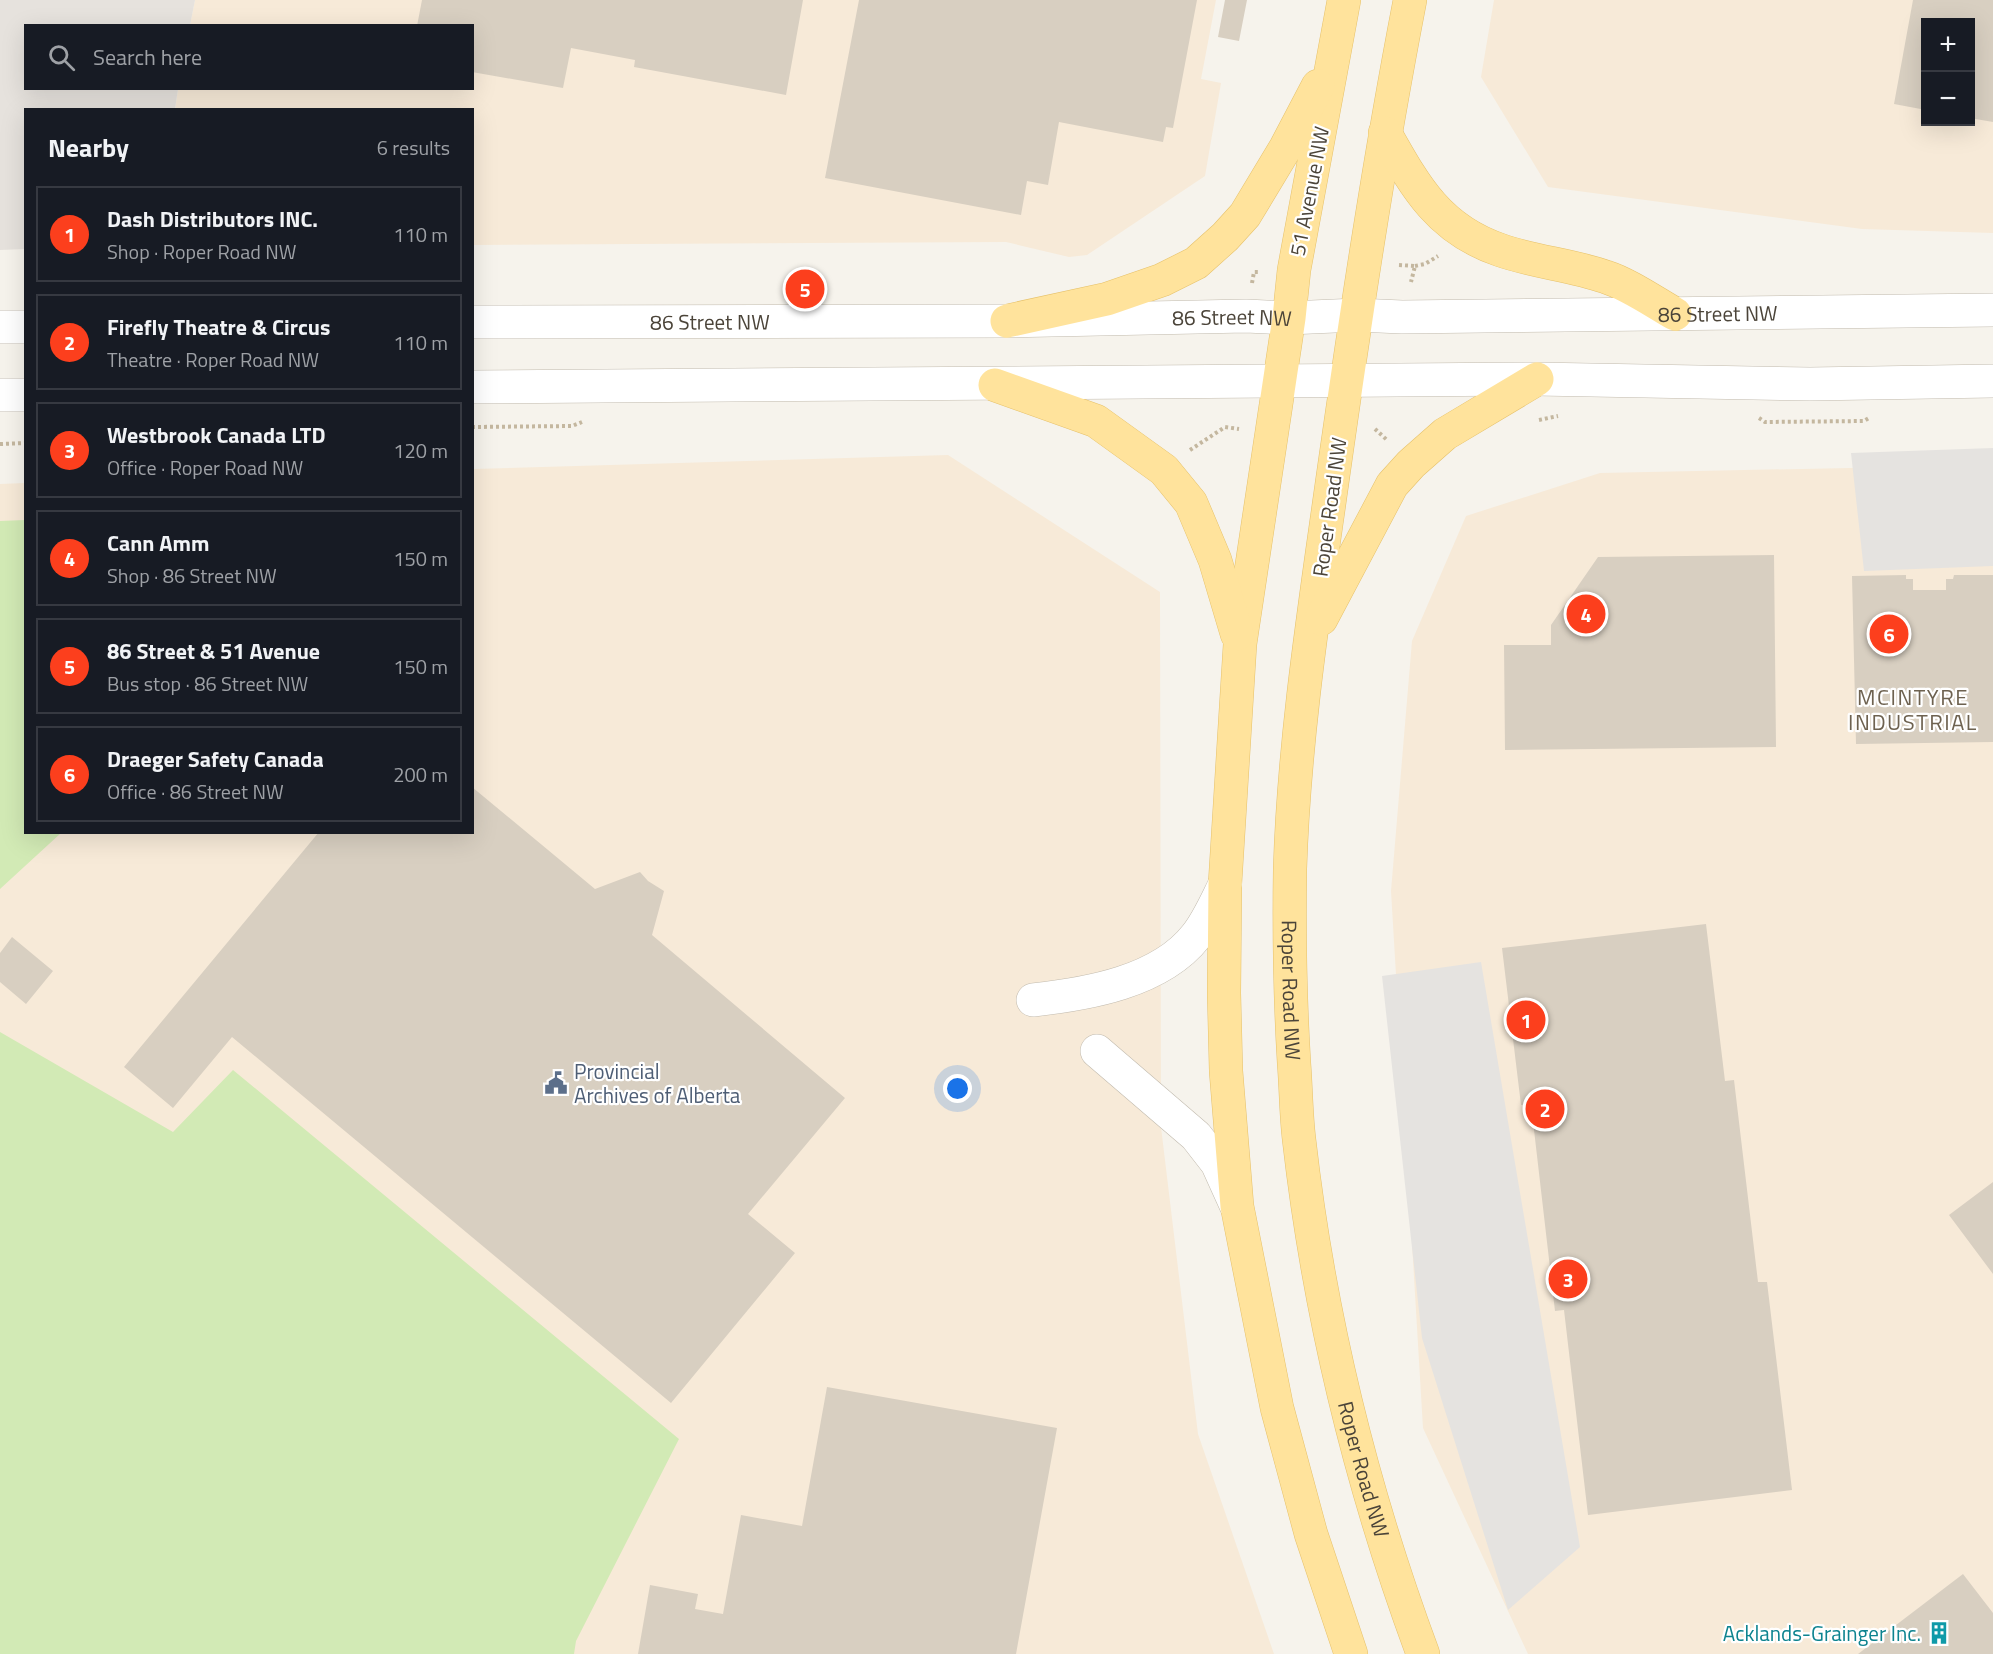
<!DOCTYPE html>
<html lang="en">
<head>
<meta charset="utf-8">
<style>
	:root { --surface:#171b24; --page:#242831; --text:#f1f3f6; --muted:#9ea1a6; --line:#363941; --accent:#fc3f1d }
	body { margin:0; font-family:"Titillium Web",sans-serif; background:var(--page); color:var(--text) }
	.controls { position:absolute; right:18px; top:18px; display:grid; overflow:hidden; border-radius:0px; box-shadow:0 6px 24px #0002 }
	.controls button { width:54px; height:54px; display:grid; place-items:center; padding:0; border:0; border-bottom:2px solid var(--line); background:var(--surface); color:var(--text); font:30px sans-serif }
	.you { position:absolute; left:958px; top:1089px; width:21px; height:21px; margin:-15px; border:4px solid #fff; border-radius:50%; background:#1a73e8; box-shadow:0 0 0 9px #1a73e833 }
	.badge { display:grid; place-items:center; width:39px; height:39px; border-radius:50%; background:var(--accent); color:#fff; font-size:20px; font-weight:700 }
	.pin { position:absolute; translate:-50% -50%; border:3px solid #fff; box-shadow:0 2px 6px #0006 }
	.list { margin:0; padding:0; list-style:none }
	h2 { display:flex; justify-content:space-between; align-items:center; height:78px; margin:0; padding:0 24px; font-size:26px }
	h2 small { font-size:20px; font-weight:400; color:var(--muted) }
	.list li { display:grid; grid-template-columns:39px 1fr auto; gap:18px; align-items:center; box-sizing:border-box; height:96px; margin:0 12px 12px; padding:0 12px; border:2px solid var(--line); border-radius:0px }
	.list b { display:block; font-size:22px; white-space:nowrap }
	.list p { margin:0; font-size:20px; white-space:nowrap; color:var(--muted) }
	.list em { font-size:20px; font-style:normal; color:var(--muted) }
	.icon { flex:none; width:33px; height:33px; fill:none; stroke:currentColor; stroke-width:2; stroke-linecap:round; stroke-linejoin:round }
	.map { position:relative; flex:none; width:1993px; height:1654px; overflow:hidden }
	.search { position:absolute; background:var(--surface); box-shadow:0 6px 24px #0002; left:24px; top:24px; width:450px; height:66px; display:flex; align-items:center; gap:15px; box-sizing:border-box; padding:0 21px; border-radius:0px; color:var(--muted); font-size:22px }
	.panel { position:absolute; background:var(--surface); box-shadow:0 6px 24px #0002; left:24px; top:108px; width:450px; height:726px; border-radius:0px }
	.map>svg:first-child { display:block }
</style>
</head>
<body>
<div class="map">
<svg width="1993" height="1654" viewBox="0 0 1993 1654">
	<rect width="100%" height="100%" fill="#f6f3ec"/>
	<path fill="#f7ead8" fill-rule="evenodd" d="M195 0H1216L1201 79 1221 83 1205 176 1087 255 1069 257 1006 242 473 245 472 110H175L178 89 472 88V26L190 25Z
		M1494 0H1993V233L1862 229 1548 187 1481 77ZM1926 22H1970V122H1926Z
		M948 455 1160 592 1161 1127 1198 1434 1274 1654H0V484L25 483 26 832H472L473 469Z
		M1993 465V1654H1528L1423 1428 1391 891 1412 641 1466 516 1600 473Z"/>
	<path fill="#e6e2dd" d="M0 0H195L190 25 26 26V88L178 89 175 109 26 110 25 249 0 250Z"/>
	<path fill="#d2eab5" d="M25 520 26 832 61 833 0 889V521Z
		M0 1032 173 1132 233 1070 679 1439 576 1641 574 1654H0Z"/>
	<path fill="#e5e3e0" d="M1993 448V566L1864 571 1851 453Z
		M1481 962 1580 1547 1508 1610 1422 1338 1382 976Z"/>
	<path fill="#d8cfc1" d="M422 0H803L786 95 634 67 635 60 571 48 563 88 472 72V26H417Z
		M859 0H1197L1173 128 1166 127 1163 142 1059 122 1048 185 1027 181 1021 215 825 178Z
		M1225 0H1247L1239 41 1218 37Z
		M1913 0H1993V122L1970 118V22H1926V110L1894 104Z
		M1774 555 1776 747 1505 750 1504 645H1551V625L1598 557Z
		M1906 575V579H1913V590H1946V579H1953L1954 575H1993V742L1856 744 1852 576Z
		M472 787 595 889 640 872 648 881 664 891 652 935 845 1098 748 1214 795 1253 671 1403 232 1037 173 1108 124 1067 319 832H472Z
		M1706 924 1725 1081 1734 1080 1758 1282H1767L1792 1490 1588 1515 1564 1310 1555 1311 1531 1104 1521 1105 1502 948Z
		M12 937 53 971 26 1004 0 982V953Z
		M1993 1182V1274L1949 1215Z
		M827 1387 1057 1428 1016 1654H638L650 1585 698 1594 695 1609 723 1614 741 1515 802 1526Z
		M1963 1574 1993 1613V1654H1858Z"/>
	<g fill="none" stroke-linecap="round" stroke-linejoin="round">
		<g stroke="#c2bbae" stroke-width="34">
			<g id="minor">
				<path id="s1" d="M472 322 1007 321 1246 316 1289 318 1357 315 1402 317 1993 310"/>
				<path d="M0 327H26"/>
				<path d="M472 387 1537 379 1810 384 1993 381"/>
				<path d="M0 395H26"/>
				<path d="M1033 1000C1087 994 1160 982 1196 936 1208 921 1216 902 1225 884"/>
				<path d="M1097 1051 1196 1136 1217 1163 1236 1205"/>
			</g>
		</g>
		<g stroke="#e6c16a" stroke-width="34">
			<g id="major">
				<path d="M1344 0 1294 270 1289 318 1240 644 1225 884 1224 993 1226 1071 1237 1206 1277 1408 1311 1534 1351 1654"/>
				<path id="s2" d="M1410 0C1379 160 1355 321 1332 483 1314 611 1294 740 1290 869 1289 934 1290 998 1294 1063 1296 1088 1296 1114 1299 1139 1319 1315 1361 1487 1423 1654"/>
				<path d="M1385 133C1415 186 1438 229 1500 250 1534 262 1572 265 1606 277 1628 284 1654 302 1675 314"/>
				<path d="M1007 321 1107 299 1162 280 1196 263 1225 237 1245 215 1286 147 1318 86"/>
				<path d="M995 385 1096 421 1164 470 1191 503 1215 560 1237 634"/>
				<path d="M1321 619 1392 485 1411 464 1445 434 1537 379"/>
			</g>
		</g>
		<path stroke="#c4b79f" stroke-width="4" stroke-dasharray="3 3" stroke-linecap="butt" d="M1399 265 1415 266 1411 282
			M1415 266 1425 264 1438 256
			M1252 283 1254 272H1260
			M1759 418 1765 422 1864 421 1869 418
			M1539 420 1558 416
			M472 427 572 426 582 422
			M1375 429 1387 440
			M0 444 26 443
			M1190 450 1225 427 1239 429"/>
		<use href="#minor" stroke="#fff" stroke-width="33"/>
		<use href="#major" stroke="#ffe39c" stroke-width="33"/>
	</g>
	<defs>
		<g id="civic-bare" transform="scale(1.8)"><path d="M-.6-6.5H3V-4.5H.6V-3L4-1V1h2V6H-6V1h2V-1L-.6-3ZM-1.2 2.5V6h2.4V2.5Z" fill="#5c6f8a" stroke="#fff" stroke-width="2.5" paint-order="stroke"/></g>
		<g id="building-bare" transform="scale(1.8)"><path d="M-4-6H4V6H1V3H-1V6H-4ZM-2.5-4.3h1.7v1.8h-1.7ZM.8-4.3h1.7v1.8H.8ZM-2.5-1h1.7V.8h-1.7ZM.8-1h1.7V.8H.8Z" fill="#0f9aa8" stroke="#fff" stroke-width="2.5" paint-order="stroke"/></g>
	</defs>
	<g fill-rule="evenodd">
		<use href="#civic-bare" x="556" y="1083"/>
		<use href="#building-bare" x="1939" y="1633"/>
	</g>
	<g text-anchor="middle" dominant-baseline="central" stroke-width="4.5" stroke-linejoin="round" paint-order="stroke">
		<g font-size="21" fill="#4b4439" stroke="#fff">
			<text transform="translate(1309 191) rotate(-79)">51 Avenue NW</text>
			<text stroke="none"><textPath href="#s1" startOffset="1246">86 Street NW</textPath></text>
			<text stroke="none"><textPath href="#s1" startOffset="760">86 Street NW</textPath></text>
			<text stroke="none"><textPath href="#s1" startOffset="238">86 Street NW</textPath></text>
			<text transform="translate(1329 507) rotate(-82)">Roper Road NW</text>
			<text stroke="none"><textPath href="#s2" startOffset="999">Roper Road NW</textPath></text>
			<text stroke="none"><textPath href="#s2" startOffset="1485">Roper Road NW</textPath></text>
		</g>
		<g font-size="21" fill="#4e5e75" stroke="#fff" text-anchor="start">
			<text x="574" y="1071">Provincial<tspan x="574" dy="24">Archives of Alberta</tspan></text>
		</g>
		<g font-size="21" fill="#0d838f" stroke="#fff" text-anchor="end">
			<text x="1921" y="1633">Acklands-Grainger Inc.</text>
		</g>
		<g font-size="22" letter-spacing="1.5" fill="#6e6250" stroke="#fff">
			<text x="1913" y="697">MCINTYRE<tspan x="1913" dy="25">INDUSTRIAL</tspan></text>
		</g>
	</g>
</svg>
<div class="controls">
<button>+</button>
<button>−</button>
</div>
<div class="you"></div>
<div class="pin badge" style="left:1526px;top:1020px">1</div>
<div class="pin badge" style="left:1545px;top:1109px">2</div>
<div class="pin badge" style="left:1568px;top:1279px">3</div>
<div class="pin badge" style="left:1586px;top:614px">4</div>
<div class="pin badge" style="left:805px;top:289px">5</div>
<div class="pin badge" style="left:1889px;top:634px">6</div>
<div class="search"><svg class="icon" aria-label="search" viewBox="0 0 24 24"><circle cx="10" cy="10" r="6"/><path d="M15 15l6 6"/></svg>Search here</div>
<section class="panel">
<h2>Nearby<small>6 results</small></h2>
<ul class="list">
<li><span class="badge">1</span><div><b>Dash Distributors INC.</b><p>Shop · Roper Road NW</p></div><em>110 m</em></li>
<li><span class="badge">2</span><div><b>Firefly Theatre &amp; Circus</b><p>Theatre · Roper Road NW</p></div><em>110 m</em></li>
<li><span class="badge">3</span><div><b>Westbrook Canada LTD</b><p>Office · Roper Road NW</p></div><em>120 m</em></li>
<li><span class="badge">4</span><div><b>Cann Amm</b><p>Shop · 86 Street NW</p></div><em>150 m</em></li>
<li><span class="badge">5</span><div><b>86 Street &amp; 51 Avenue</b><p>Bus stop · 86 Street NW</p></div><em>150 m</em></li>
<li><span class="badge">6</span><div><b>Draeger Safety Canada</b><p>Office · 86 Street NW</p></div><em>200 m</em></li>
</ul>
</section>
</div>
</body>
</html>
